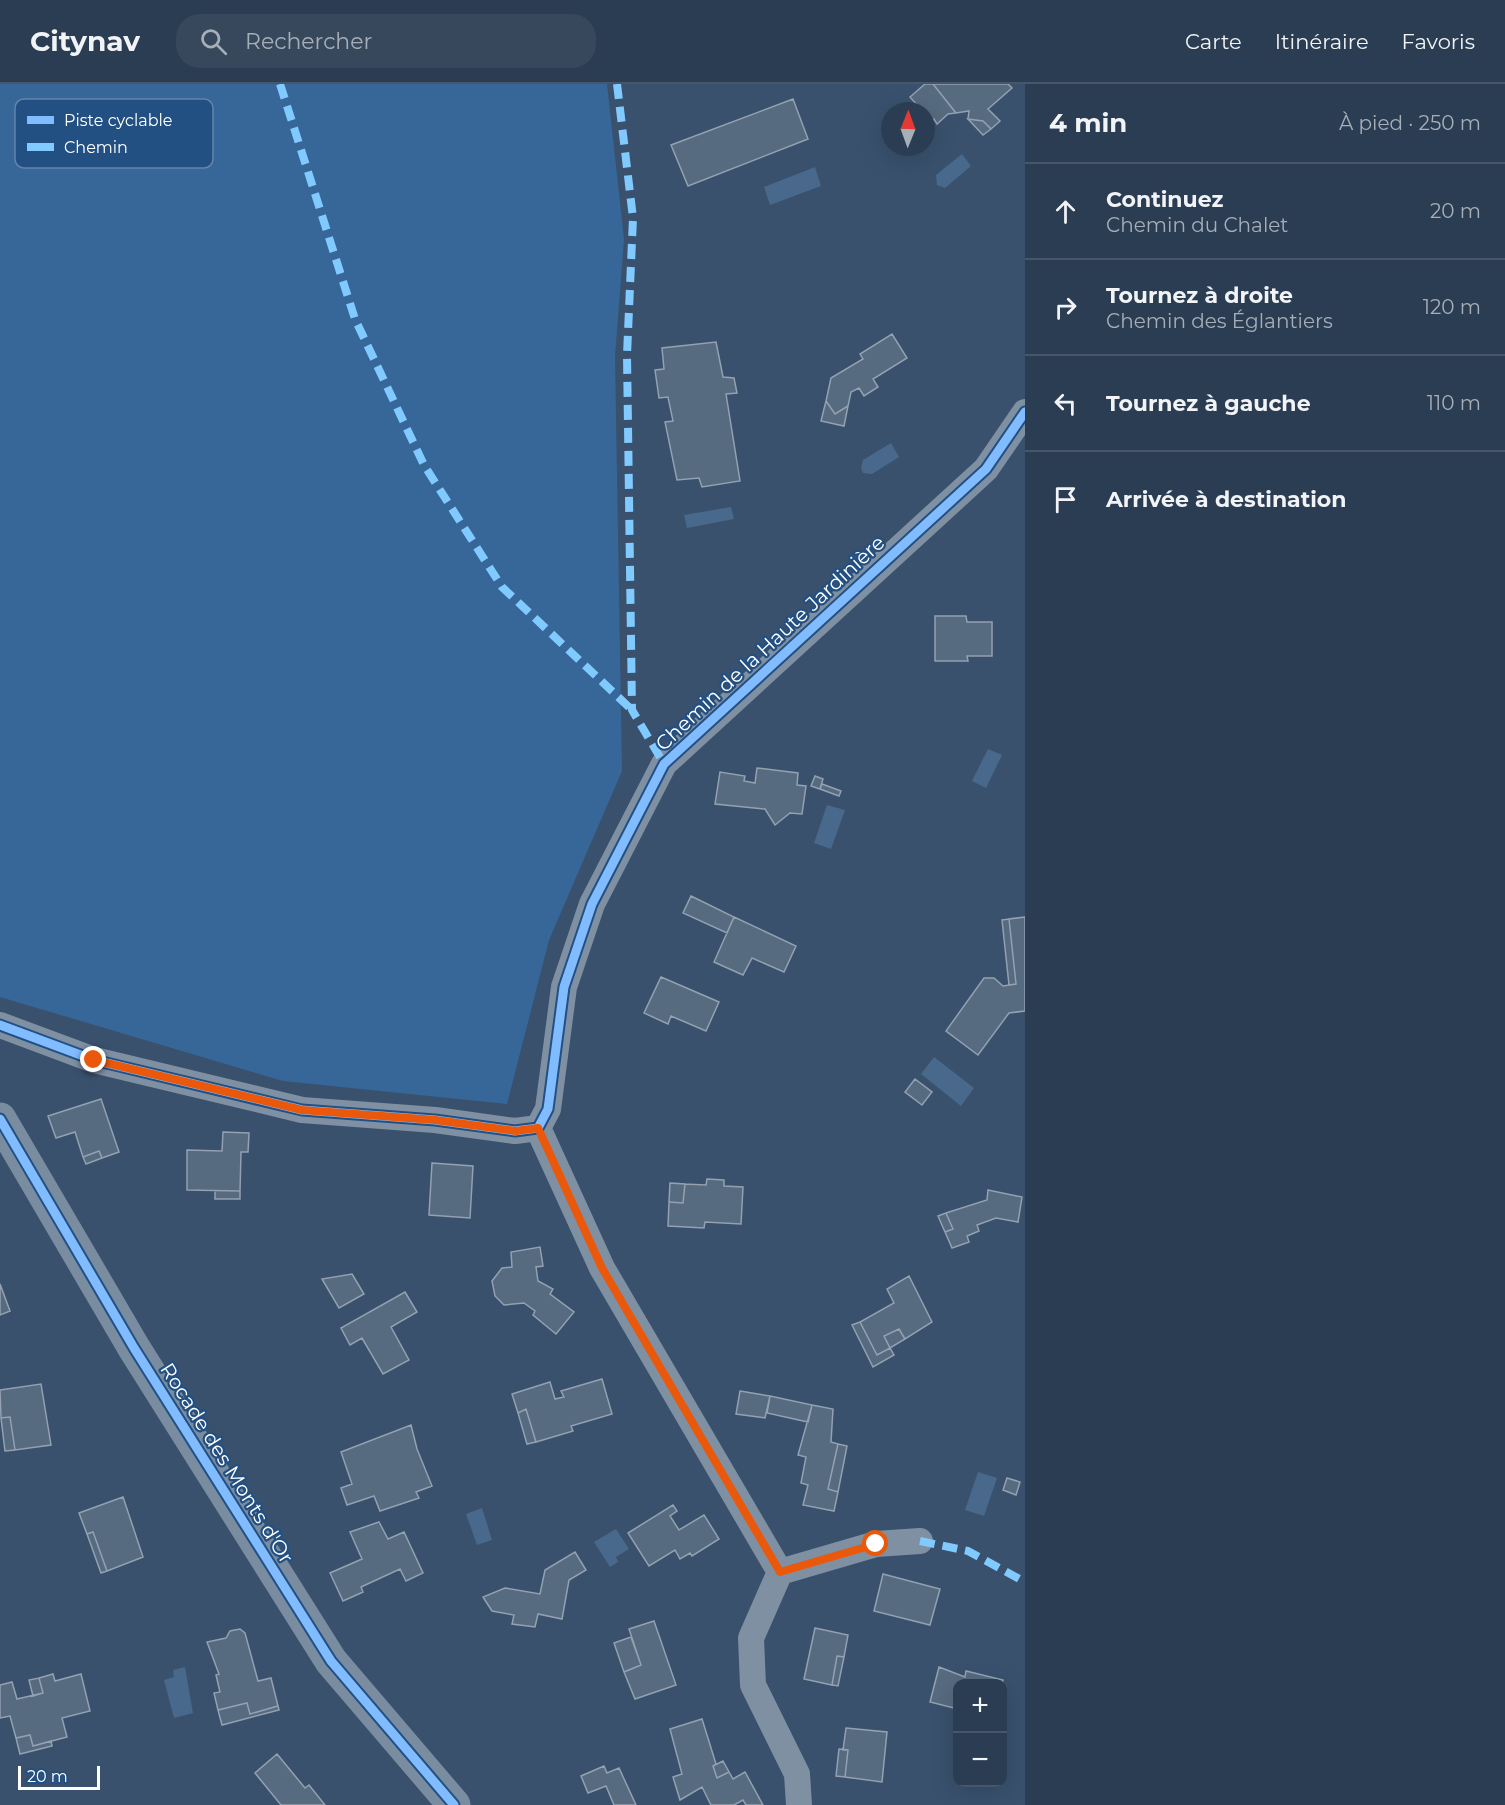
<!DOCTYPE html>
<html lang="fr">
<head>
<meta charset="utf-8">
<style>
	:root { --surface:#2b3d52; --page:#37485c; --text:#f1f3f6; --muted:#a6aeb8; --line:#475669 }
	body { margin:0; font-family:Montserrat,sans-serif; background:var(--page); color:var(--text) }
	.controls { position:absolute; right:18px; bottom:18px; display:grid; overflow:hidden; border-radius:12px; box-shadow:0 6px 24px #0002 }
	.controls button { width:54px; height:54px; display:grid; place-items:center; padding:0; border:0; border-bottom:2px solid var(--line); background:var(--surface); color:var(--text); font:30px sans-serif }
	.compass { position:absolute; left:881px; top:18px; width:54px; height:54px; border-radius:50%; background:var(--surface); box-shadow:0 6px 24px #0002; rotate:1deg }
	.scale { position:absolute; left:18px; bottom:15px; width:82px; box-sizing:border-box; padding-left:6px; border:3px solid #fff; border-top:0; font-size:16px; line-height:21px; white-space:nowrap; color:#fff; -webkit-text-stroke:4px #235083; paint-order:stroke }
	.stop { position:absolute; width:18px; height:18px; margin:-14px; border:4px solid #ea580c; border-radius:50%; background:#fff }
	.stop.end { background:#ea580c; border-color:#fff; box-shadow:0 2px 6px #0008 }
	.list { margin:0; padding:0; list-style:none }
	h2 { display:flex; justify-content:space-between; align-items:center; height:78px; margin:0; padding:0 24px; font-size:26px }
	h2 small { font-size:20px; font-weight:400; color:var(--muted) }
	.list li { display:grid; grid-template-columns:39px 1fr auto; gap:18px; align-items:center; box-sizing:border-box; height:96px; padding:0 24px; border-top:2px solid var(--line) }
	.list b { display:block; font-size:22px; white-space:nowrap }
	.list p { margin:0; font-size:20px; white-space:nowrap; color:var(--muted) }
	.list em { font-size:20px; font-style:normal; color:var(--muted) }
	.icon { flex:none; width:33px; height:33px; fill:none; stroke:currentColor; stroke-width:2; stroke-linecap:round; stroke-linejoin:round }
	.map { position:relative; flex:none; width:1025px; height:1721px; overflow:hidden }
	header { display:flex; align-items:center; gap:36px; box-sizing:border-box; height:84px; padding:0 30px; background:var(--surface); border-bottom:2px solid var(--line) }
	header strong { font-size:28px }
	nav { display:flex; gap:33px; margin-inline-start:auto; font-size:21px }
	.search { width:420px; height:54px; background:var(--page); display:flex; align-items:center; gap:15px; box-sizing:border-box; padding:0 21px; border-radius:24px; color:var(--muted); font-size:22px }
	main { display:flex }
	aside { flex:1; background:var(--surface) }
	.map>svg:first-child { display:block }
</style>
</head>
<body>
<header>
<strong>Citynav</strong>
<div class="search"><svg class="icon" aria-label="search" viewBox="0 0 24 24"><circle cx="10" cy="10" r="6"/><path d="M15 15l6 6"/></svg>Rechercher</div>
<nav><a>Carte</a><a>Itinéraire</a><a>Favoris</a></nav>
</header>
<main>
<div class="map">
<svg width="1025" height="1721" viewBox="0 0 1025 1721">
	<rect width="100%" height="100%" fill="#39516d"/>
	<path fill="#376799" d="M0 0H607L624 155 615 273 622 687 549 856 507 1020 283 997 0 913Z"/>
	<path fill="#48698c" d="M962 70 971 82 945 104 937 101 936 91Z
		M815 83 821 102 770 121 764 103Z
		M891 359 899 373 872 390 863 389 861 384 863 376Z
		M731 423 734 435 687 444 684 431Z
		M988 665 1002 671 986 704 972 697Z
		M827 721 845 726 831 765 814 759Z
		M934 973 974 1004 961 1022 921 990Z
		M978 1388 997 1394 984 1432 965 1426Z
		M482 1424 492 1456 477 1461 466 1430Z
		M616 1445 629 1465 616 1473 618 1478 610 1483 594 1458Z
		M185 1583 193 1629 174 1634 164 1596 174 1593 173 1586Z"/>
	<path fill="#566a80" stroke="#93a1b1" stroke-width="1.5" d="M925 0H933L956 29 948 30 937 40 934 35 927 41 926 49V27H911L918 22 910 13Z
		M933 0H1008L1012 4 988 25 1000 37 991 45 983 37 968 35 969 27 956 29Z
		M793 15 808 55 688 102 671 61Z
		M968 35 983 37 991 45 983 51Z
		M892 250 907 274 873 295 878 303 864 312 859 304 851 308 848 322 835 330 826 317 831 294 863 275 860 270Z
		M716 258 723 293 734 294 737 309 726 310 740 397 702 403 699 394 677 396 665 338 673 337 668 313 659 314 655 286 664 285 662 264Z
		M826 317 835 330 848 322 844 342 821 337Z
		M935 532H966L967 538H992V572H967L968 577H935Z
		M757 684 798 689 797 701 806 702 802 730 790 729 775 741 765 725 715 720 720 688 745 692 744 697 755 699Z
		M815 692 823 695 820 705 811 702Z
		M822 700 841 707 839 712 820 705Z
		M691 812 734 833 727 849 683 829Z
		M734 833 796 862 784 888 752 874 743 891 714 878Z
		M1025 833V927L1009 929 978 971 946 947 984 894H994L1003 902 1016 900 1009 835Z
		M1009 835 1016 900 1009 901 1002 836Z
		M661 893 719 918 706 947 671 932 668 940 644 929Z
		M915 995 932 1008 922 1021 905 1008Z
		M101 1015 119 1068 102 1074 99 1067 83 1073 75 1048 56 1054 48 1032Z
		M223 1048 249 1049 248 1068H241L240 1107 187 1106V1066L222 1067Z
		M99 1067 102 1074 86 1080 83 1073Z
		M432 1079 473 1082 470 1134 429 1131Z
		M707 1095 724 1096V1102L743 1103 741 1140 705 1138 704 1144 668 1142 669 1118 683 1119 685 1100 706 1101Z
		M670 1099 685 1100 683 1119 669 1118Z
		M988 1106 1022 1113 1018 1138 996 1134 977 1141 979 1147 967 1152 969 1158 952 1164 945 1148 953 1145 946 1129 987 1116Z
		M215 1107H240V1115H215Z
		M946 1129 953 1145 945 1148 938 1132Z
		M540 1163 543 1182 536 1183 538 1197 553 1205 550 1210 574 1228 556 1250 533 1231 535 1227 524 1219 504 1221 495 1212 492 1197 502 1184 512 1183 511 1168Z
		M352 1190 364 1210 339 1224 322 1195Z
		M909 1192 932 1238 905 1255 899 1245 884 1252 890 1264 877 1271 860 1238 894 1219 887 1205Z
		M0 1200 10 1227 0 1231Z
		M405 1208 417 1228 391 1243 409 1276 383 1290 362 1254 350 1261 341 1244Z
		M860 1238 877 1271 890 1264 894 1271 873 1283 852 1241Z
		M899 1245 905 1255 890 1264 884 1252Z
		M602 1295 612 1330 571 1342 573 1347 536 1358 526 1325 518 1329 512 1310 550 1298 555 1315 564 1313 561 1307Z
		M41 1300 51 1361 15 1366 10 1333 1 1334 0 1306Z
		M740 1307 770 1312 765 1334 736 1330Z
		M770 1312 812 1321 808 1338 767 1329Z
		M812 1321 833 1325 831 1358 838 1360 828 1405 838 1408 834 1427 803 1421 808 1401 801 1399 806 1373 798 1371Z
		M526 1325 536 1358 527 1360 518 1329Z
		M10 1333 15 1366 5 1367 1 1334Z
		M411 1341 417 1365 432 1402 416 1408 419 1414 380 1427 374 1412 347 1421 341 1404 352 1400 341 1368Z
		M838 1360 847 1362 838 1408 828 1405Z
		M1007 1394 1020 1398 1016 1411 1003 1406Z
		M123 1413 143 1473 107 1487 93 1448 87 1450 79 1429Z
		M673 1421 677 1427 670 1432 679 1446 704 1431 719 1455 692 1472 690 1469 680 1475 675 1466 649 1482 628 1449Z
		M379 1438 388 1455 404 1448 423 1489 406 1497 400 1485 361 1503 363 1508 343 1517 330 1489 362 1475 350 1448Z
		M93 1448 107 1487 101 1489 87 1450Z
		M575 1468 586 1486 569 1496 562 1535 538 1530 535 1543 512 1540 514 1531 492 1527 483 1513 505 1504 540 1510 545 1486Z
		M883 1490 940 1505 930 1541 874 1527Z
		M654 1537 676 1601 635 1615 624 1588 641 1581 629 1545Z
		M815 1544 848 1551 844 1573 837 1572 832 1601 804 1595Z
		M240 1545 245 1549 258 1597 271 1594 278 1622 250 1630 247 1619 218 1626 214 1609 220 1608 216 1591 219 1590 207 1558 226 1554 230 1547Z
		M631 1553 641 1581 624 1588 614 1559Z
		M837 1572 844 1573 838 1602 832 1601Z
		M939 1583 965 1593 966 1587 1003 1596 1002 1600H958V1625L930 1618Z
		M53 1590 55 1597 81 1590 90 1627 62 1634 67 1653 33 1662 30 1651 16 1654 10 1632 0 1634V1601L12 1598 17 1615 43 1609 39 1594Z
		M39 1594 43 1609 33 1612 29 1596Z
		M247 1619 250 1630 278 1622 279 1626 222 1641 218 1626Z
		M702 1635 716 1680 713 1682 717 1694 729 1688 733 1695 745 1688 763 1721H746L743 1716 734 1721H711L702 1703 680 1716 673 1693 682 1690 670 1645Z
		M846 1644 887 1648 882 1698 845 1693 848 1666H843Z
		M30 1651 33 1662 51 1657 52 1662 20 1670 16 1654Z
		M839 1665 848 1666 845 1693 836 1692Z
		M277 1670 305 1704 309 1701 325 1721H281L255 1689Z
		M723 1677 729 1688 717 1694 713 1682Z
		M604 1682 607 1689 619 1684 636 1721H614L606 1702 588 1709 581 1692Z"/>
	<g fill="none" stroke-linecap="round" stroke-linejoin="round">
		<path stroke="#7f90a3" stroke-width="26" d="M0 941 94 976 302 1026 435 1036 515 1047 538 1044 548 1025 564 903 592 820 664 680 986 385 1025 328
			M538 1044 602 1184 780 1488 751 1554 753 1601 797 1690 799 1721
			M780 1488 876 1460 920 1457"/>
		<path stroke="#7a8c9f" stroke-width="33" d="M0 1035 134 1264 331 1577 454 1721"/>
		<path stroke="#80caff" stroke-width="8" stroke-dasharray="15 8" stroke-linecap="butt" d="M280 0 355 235 424 381 502 503 632 626
			M617 0 633 134 627 271 632 626 664 680
			M920 1457 968 1467 1025 1498"/>
		<g stroke="#235083" stroke-width="13">
			<path id="cycleway" d="M0 941 94 976 302 1026 435 1036 515 1047 538 1044 548 1025 564 903 592 820 664 680 986 385 1025 328
				M0 1035 134 1264 331 1577 454 1721"/>
		</g>
		<use href="#cycleway" stroke="#80bcff" stroke-width="9"/>
	</g>
	<g fill="none" stroke-linecap="round" stroke-linejoin="round">
		<path stroke="#ea580c" stroke-width="8" d="M94 976 302 1026 435 1036 516 1047 538 1044 602 1184 780 1488 876 1460"/>
	</g>
	<g text-anchor="middle" dominant-baseline="central" stroke-width="4.5" stroke-linejoin="round" paint-order="stroke">
		<g font-size="20" fill="#fff" stroke="#235083">
			<text transform="translate(770 559) rotate(-43)">Chemin de la Haute Jardinière</text>
			<text transform="translate(227 1379) rotate(58)">Rocade des Monts d'Or</text>
		</g>
	</g>
	<rect x="15" y="15" width="198" height="69" rx="9" fill="#235083" stroke="#6584a8" stroke-width="1.5"/>
	<rect x="27" y="32" width="27" height="8" fill="#80bcff"/>
	<rect x="27" y="59" width="27" height="8" fill="#80caff"/>
	<g font-size="16" fill="#fff">
		<text x="64" y="42">Piste cyclable</text>
		<text x="64" y="69">Chemin</text>
	</g>
</svg>
<div class="controls">
<button>+</button>
<button>−</button>
</div>
<svg class="compass" viewBox="-18 -18 36 36"><path d="M0-13l5 13h-10z" fill="#e53935"/><path d="M0 13l5-13h-10z" fill="#a6aeb8"/></svg>
<div class="scale">20 m</div>
<div class="stop" style="left:876px;top:1460px"></div>
<div class="stop end" style="left:94px;top:976px"></div>
</div>
<aside>
<h2>4 min<small>À pied · 250 m</small></h2>
<ul class="list">
<li><svg class="icon" aria-label="ahead" viewBox="0 0 24 24"><path d="M12 20V5M6 11l6-6 6 6"/></svg><div><b>Continuez</b><p>Chemin du Chalet</p></div><em>20 m</em></li>
<li><svg class="icon" aria-label="right" viewBox="0 0 24 24"><path d="M7 20v-9h11M14 6l5 5-5 5"/></svg><div><b>Tournez à droite</b><p>Chemin des Églantiers</p></div><em>120 m</em></li>
<li><svg class="icon" aria-label="left" viewBox="0 0 24 24"><path d="M17 20v-9H6M10 6l-5 5 5 5"/></svg><div><b>Tournez à gauche</b></div><em>110 m</em></li>
<li><svg class="icon" aria-label="arrive" viewBox="0 0 24 24"><path d="M6 21V4h12l-3 4 3 4H6"/></svg><div><b>Arrivée à destination</b></div></li>
</ul>
</aside>
</main>
</body>
</html>
